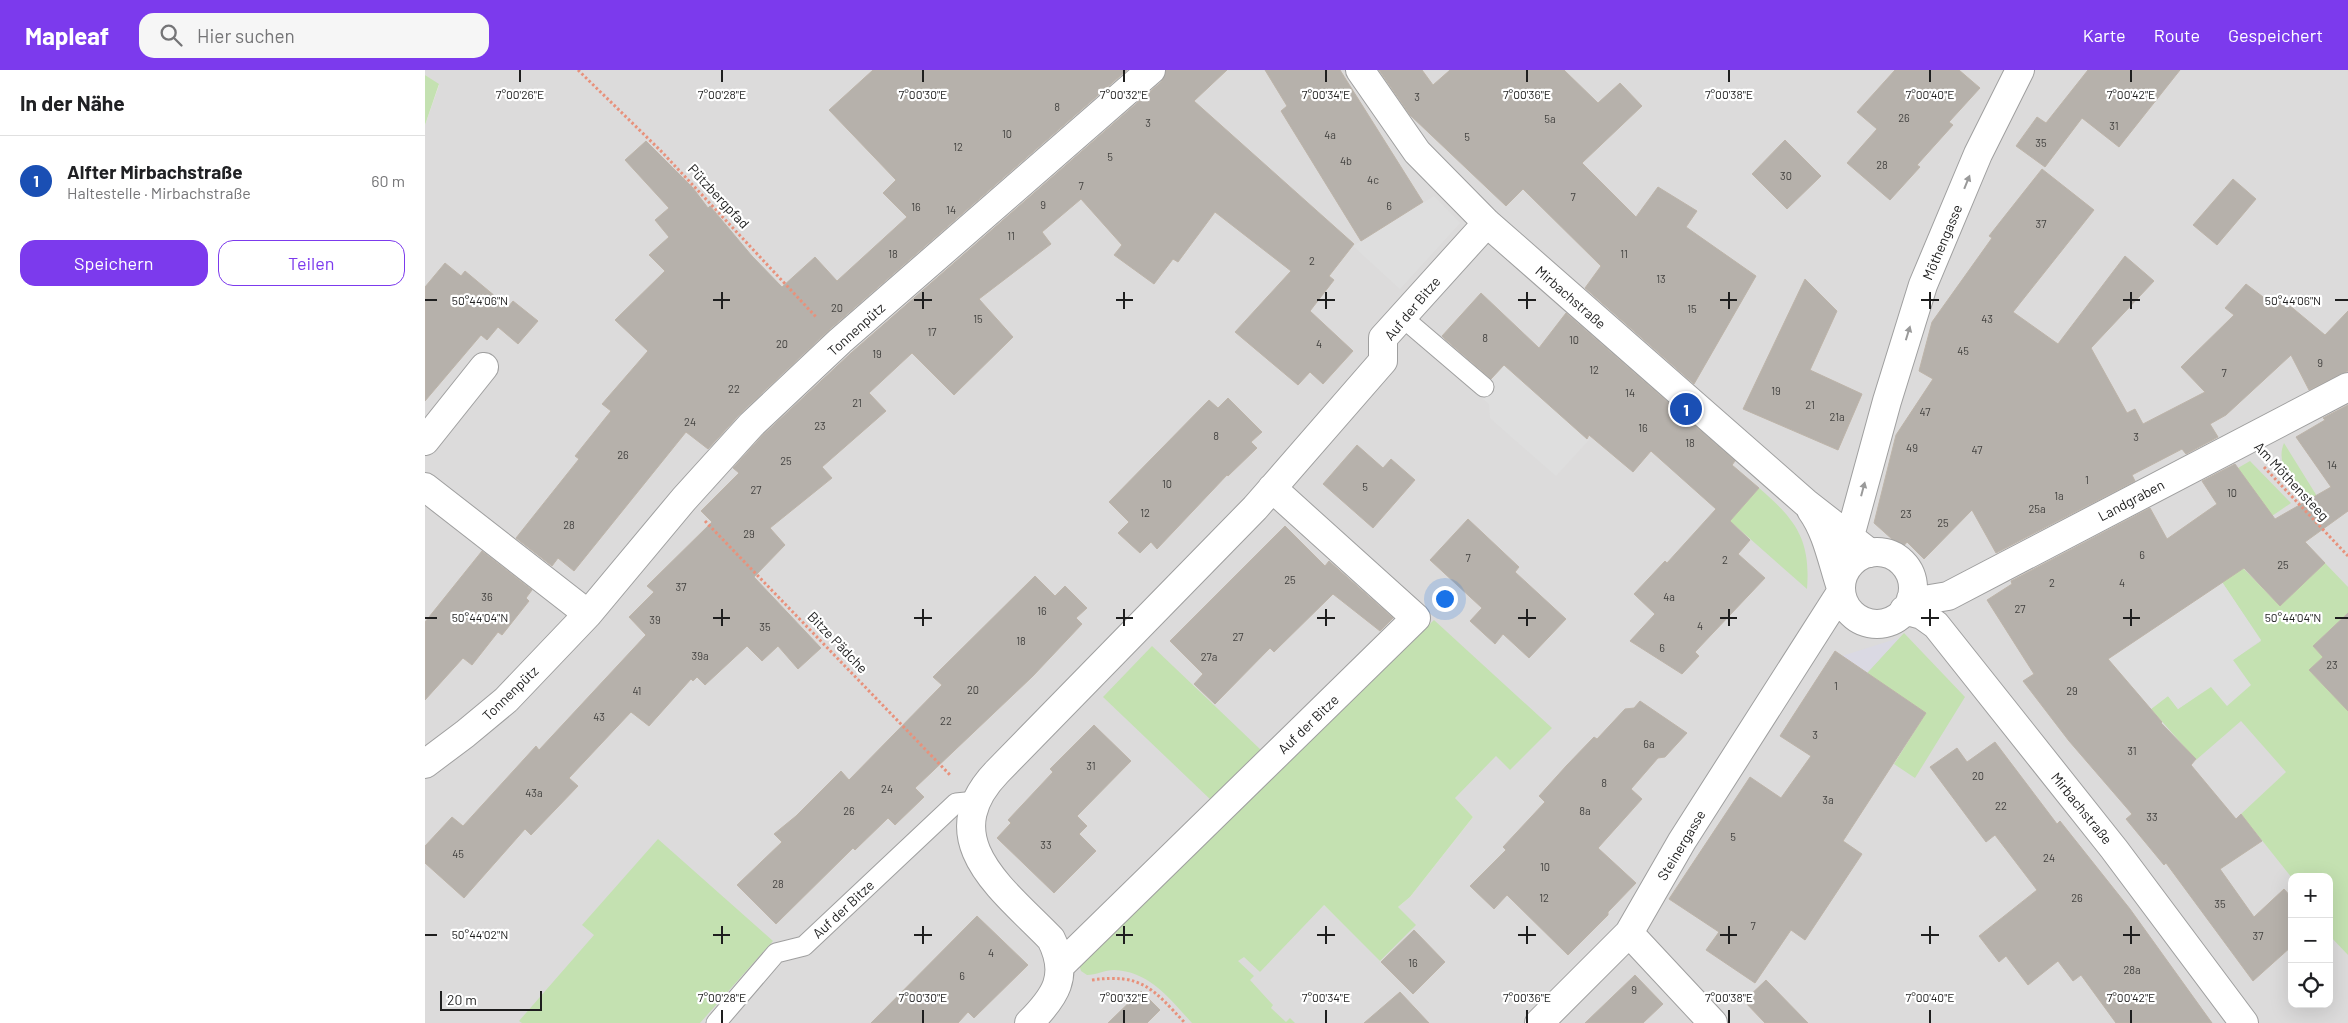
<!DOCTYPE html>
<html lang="de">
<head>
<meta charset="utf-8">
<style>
	:root { --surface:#fff; --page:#f6f6f6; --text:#202124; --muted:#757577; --line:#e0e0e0; --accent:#7c3aed }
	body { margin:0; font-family:Barlow,sans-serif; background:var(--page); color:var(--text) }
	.controls { position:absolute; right:15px; bottom:15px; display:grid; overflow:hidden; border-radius:10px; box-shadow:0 5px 20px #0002 }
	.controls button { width:45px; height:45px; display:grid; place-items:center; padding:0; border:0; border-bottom:1px solid var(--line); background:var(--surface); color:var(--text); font:25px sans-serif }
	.scale { position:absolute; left:15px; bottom:12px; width:102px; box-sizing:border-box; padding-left:5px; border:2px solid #1e1e1e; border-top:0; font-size:14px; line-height:18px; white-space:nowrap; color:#1e1e1e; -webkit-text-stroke:4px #fff; paint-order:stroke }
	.you { position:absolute; left:1019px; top:528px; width:18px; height:18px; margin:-12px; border:4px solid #fff; border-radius:50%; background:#1a73e8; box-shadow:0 0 0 8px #1a73e833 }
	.badge { display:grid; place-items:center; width:32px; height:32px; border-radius:50%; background:var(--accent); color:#fff; font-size:16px; font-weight:700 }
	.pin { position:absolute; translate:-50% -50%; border:2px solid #fff; box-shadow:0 1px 5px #0006 }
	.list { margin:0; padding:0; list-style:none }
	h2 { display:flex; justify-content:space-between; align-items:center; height:65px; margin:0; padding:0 20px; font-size:21px }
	h2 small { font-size:16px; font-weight:400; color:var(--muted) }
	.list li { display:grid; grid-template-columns:32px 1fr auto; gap:15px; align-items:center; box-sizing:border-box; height:90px; padding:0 20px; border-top:1px solid var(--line) }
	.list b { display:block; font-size:19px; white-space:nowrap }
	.list p { margin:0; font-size:16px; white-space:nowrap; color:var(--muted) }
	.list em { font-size:16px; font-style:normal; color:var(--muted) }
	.actions { display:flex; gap:10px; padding:15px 20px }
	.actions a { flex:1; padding:11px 0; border:1px solid var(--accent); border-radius:15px; text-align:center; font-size:18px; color:var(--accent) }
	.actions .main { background:var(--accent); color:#fff }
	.icon { flex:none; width:28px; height:28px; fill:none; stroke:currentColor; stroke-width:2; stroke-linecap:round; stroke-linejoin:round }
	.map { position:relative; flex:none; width:1923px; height:953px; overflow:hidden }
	header { display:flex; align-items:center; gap:30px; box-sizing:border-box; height:70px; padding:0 25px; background:var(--accent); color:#fff }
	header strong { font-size:24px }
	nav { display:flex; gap:28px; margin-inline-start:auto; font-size:18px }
	.search { width:350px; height:45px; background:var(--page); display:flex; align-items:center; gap:12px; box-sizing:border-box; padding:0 18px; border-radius:15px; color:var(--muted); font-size:19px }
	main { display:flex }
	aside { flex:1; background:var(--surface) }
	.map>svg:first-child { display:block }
</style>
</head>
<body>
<header>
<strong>Mapleaf</strong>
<div class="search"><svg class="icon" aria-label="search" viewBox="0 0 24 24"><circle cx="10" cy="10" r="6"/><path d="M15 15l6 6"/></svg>Hier suchen</div>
<nav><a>Karte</a><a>Route</a><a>Gespeichert</a></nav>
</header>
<main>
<aside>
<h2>In der Nähe<small></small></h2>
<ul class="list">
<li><span class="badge" style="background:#1a4fb4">1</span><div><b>Alfter Mirbachstraße</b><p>Haltestelle · Mirbachstraße</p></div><em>60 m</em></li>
</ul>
<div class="actions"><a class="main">Speichern</a><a>Teilen</a></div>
</aside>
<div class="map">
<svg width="1923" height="953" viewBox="0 0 1923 953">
	<rect width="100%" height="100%" fill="#edebe5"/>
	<path fill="#dcdbdb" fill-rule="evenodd" d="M0 0H1923V953H0V55L14 15 0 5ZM930 626 1048 747 985 827 973 837 955 890 899 835ZM1867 807H1904V934H1867Z"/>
	<path fill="#c4e1b1" d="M0 5 14 14 0 55Z
		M1859 373 1908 452 1905 453C1887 433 1846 403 1859 373Z
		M1825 391 1866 433 1847 446 1813 398Z
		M1334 418C1370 449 1386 469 1382 519L1305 451Z
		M1900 493 1923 517V543L1888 576 1898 587 1884 600 1912 629 1923 620V885L1904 865V807L1867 808 1816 744 1861 702 1816 651 1771 690 1726 639 1743 626 1753 639 1786 616 1808 590 1836 571 1797 512 1815 495 1855 536Z
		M1009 550 1127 658 1085 700 1071 686 1030 728 1048 747 985 827 973 837 991 855 955 891 899 835 835 902 819 887 813 891 829 906 825 910 848 935 846 938 861 952 865 948 870 953H767C745 929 724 901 689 900 680 900 671 905 662 905L656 901 654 894 661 886Z
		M1479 563 1540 627 1490 708 1469 694 1501 643 1442 603Z
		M727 576 836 680 787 731 678 627Z
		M233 769 348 871 275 953H97L94 951 169 865 157 855Z"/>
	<path fill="#dedede" d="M1009 126 1035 153 975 219 928 176Z
		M1079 295 1164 370 1131 406 1065 348 1064 334 1053 324Z
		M1797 512 1836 570 1808 590 1826 615 1802 636 1786 617 1753 639 1743 626 1726 639 1709 619 1697 628 1671 598Z"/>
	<path fill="#dad9e3" d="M1474 568 1442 603 1417 586Z"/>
	<path fill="#b6b1ab" stroke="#bdb4a9" d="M448 0H702L404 260 315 344 283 379 261 362 149 501 133 488 127 496 91 468 154 389 150 386 186 341 177 334 223 281 190 250 240 201 224 185 244 167 230 150 244 138 200 90 221 71 268 118 283 138 285 136 327 186 357 217 390 187 412 211 482 147 458 123 471 110 404 40Z
		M741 0H802L769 31 929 174 904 206 909 210 885 241 928 281 898 314 885 302 873 315 810 262 866 201 790 142 753 192 748 189 729 214 689 185 697 175 656 129 617 162 626 174 554 229 588 267 529 325 487 283 444 323 461 341 397 397 407 408 345 458 360 475 329 507 396 578 373 599 353 576 337 591 322 576 280 615 272 607 268 611 266 609 224 656 206 642 144 708 153 716 106 765 100 759 39 828 0 793V776L27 747 38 756 111 676 114 680 221 565 204 547 229 522 222 516 287 452 276 441 314 403 308 398 337 366 426 283 736 12Z
		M840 0H915L998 132 936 171 856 41 862 36Z
		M954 0H997L1008 15 1025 0H1139L1173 33 1195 13 1217 36 1157 93 1211 147 1233 117 1272 141 1261 157 1331 206 1269 314 1160 218 1176 196 1098 119 1081 136 985 45Z
		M1470 0H1534L1555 18 1524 52 1528 55 1492 95 1495 97 1465 130 1422 93 1452 59 1432 42Z
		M1663 0H1755L1694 77 1657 48 1620 97 1591 76 1612 47 1621 53Z
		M1360 70 1396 106 1362 139 1327 104Z
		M1617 99 1669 140 1588 242 1633 274 1700 186 1729 211 1666 278 1702 343 1710 339 1718 354 1780 322 1756 297 1809 245 1800 238 1821 214 1846 233 1852 225 1900 265 1923 241V301L1884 320 1866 285 1801 345 1785 354 1793 367 1761 384 1757 379 1707 405 1710 411 1571 483 1547 440 1499 489 1482 472 1477 478 1449 453 1471 365 1508 309 1494 301 1507 252 1567 168 1564 166Z
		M1808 109 1831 129 1792 175 1768 155Z
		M20 193 36 206 40 201 83 237 88 231 113 251 93 274 73 257 62 270 56 265 0 331V217Z
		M1380 209 1412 241 1385 300 1437 324 1413 380 1318 339Z
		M1056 223 1114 278 1141 243 1310 391 1307 395 1334 418 1305 451 1325 470 1313 484 1340 508 1270 582 1274 586 1257 604 1205 571 1230 544 1209 524 1240 491 1242 493 1291 439 1226 381 1208 402 1164 365 1162 369 1079 295 1066 309 1020 269 1017 266Z
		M803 328 837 362 826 372 832 378 803 406 802 405 732 479 726 472 715 483 693 463 704 452 684 432 784 330 793 338Z
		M1923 335V441L1880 472 1900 493 1855 536 1819 498 1683 589 1737 652 1736 653 1771 689 1766 695 1811 749 1816 744 1837 771 1795 799 1829 847 1859 819 1867 828V876L1828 911 1741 793 1739 795 1701 749 1707 744 1644 671 1598 611 1609 604 1562 530 1587 514 1586 511 1725 438 1742 469 1792 434 1777 411 1810 394 1850 449 1906 417 1871 367 1900 350 1898 348Z
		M932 375 958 398 966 389 990 410 948 458 898 414Z
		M1043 449 1094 497 1090 502 1141 549 1104 588 1078 564 1070 574 1045 551 1057 538 1005 490Z
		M860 456 900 496 904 491 968 548 955 561 908 524 849 582 845 578 790 634 769 614 778 604 745 571Z
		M57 481 107 520 101 528 104 531 77 565 73 562 47 595 38 588 0 630V552Z
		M610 506 630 526 640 516 662 538 651 548 657 554 608 606 490 718 499 727 470 755 463 748 430 780 428 778 351 854 312 815 357 772 349 764 371 746 416 701 424 710 517 615 508 607Z
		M1923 543V641L1884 600 1898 587 1888 576Z
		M1410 581 1501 643 1418 771 1437 784 1380 870 1366 860 1330 913 1281 880 1294 862 1244 829 1325 707 1356 728 1386 686 1355 666Z
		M1215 631 1262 663 1240 687 1233 688 1206 719 1217 729 1173 778 1211 813 1183 842V845L1143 885 1082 825 1069 839 1045 816 1081 780 1078 777 1120 732 1114 726 1142 695 1169 667 1172 669 1200 639 1209 638Z
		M669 655 706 691 652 746 662 756 654 764 671 781 629 823 572 768 586 753 583 750 628 702 625 699Z
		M1570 672 1632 754 1635 751 1705 839 1787 953H1691L1656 905 1648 911 1633 891 1603 915 1581 886 1574 892 1554 866 1612 820 1570 765 1561 772 1505 697 1532 678 1542 692Z
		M552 846 603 895 549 948 543 942 533 953H446Z
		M989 860 1020 892 988 924 956 892Z
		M1210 905 1238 934 1218 953H1160Z
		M1341 910 1383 953H1340L1319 931Z
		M716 921 735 940 722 953H683Z
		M975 922 1004 953H939Z"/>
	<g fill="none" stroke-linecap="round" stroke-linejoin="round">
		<g stroke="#9f9f9f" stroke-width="21">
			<path id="service" d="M977 247 1059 317
				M291 953 351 883 379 876 531 733 551 731"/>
		</g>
		<g stroke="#9f9f9f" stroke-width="30">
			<path id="minor" d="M935 0 992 82 1062 153 1381 433 1445 483
				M0 371 59 297
				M0 417 163 544
				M1386 440C1402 462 1407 491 1416 518
				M1425 466 1462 331 1498 215 1553 84 1595 0
				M1416 518a36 36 0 1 1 72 0a36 36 0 1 1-72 0Z
				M1486 529 1499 530 1523 526 1923 317
				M1479 540 1497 545 1511 555 1689 779 1819 953
				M0 694 40 664 81 630 163 544 259 429 326 355 415 271 726 0
				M1204 863 1288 953
				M635 896 991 548 847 418
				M604 953C630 927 645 906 626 869 579 820 507 770 572 702L830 438 958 291V268L1062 153
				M1114 953 1204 863 1257 771 1416 522"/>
		</g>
		<path stroke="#e8917b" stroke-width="3" stroke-dasharray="2.5 2.5" stroke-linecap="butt" d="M153 0 236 81 392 248
			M1839 397 1923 486
			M280 451 526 706
			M667 910C717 903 728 919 760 953"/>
		<use href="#service" stroke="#fff" stroke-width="19"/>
		<use href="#minor" stroke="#fff" stroke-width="28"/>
	</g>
	<defs><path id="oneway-solid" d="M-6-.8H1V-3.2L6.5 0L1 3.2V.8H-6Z" transform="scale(1.25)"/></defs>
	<g fill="#9a9a9a">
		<use href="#oneway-solid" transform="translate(1542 112) rotate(-68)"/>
		<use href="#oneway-solid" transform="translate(1483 263) rotate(-73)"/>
		<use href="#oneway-solid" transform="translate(1438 419) rotate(-75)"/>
	</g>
	<path fill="none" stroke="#1e1e1e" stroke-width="2" d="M95 0V12M297 0V12M498 0V12M699 0V12M901 0V12M1102 0V12M1304 0V12M1505 0V12M1706 0V12M297 222V239M498 222V239M699 222V239M901 222V239M1102 222V239M1304 222V239M1505 222V239M1706 222V239M0 230H12M288 230H305M489 230H507M691 230H708M892 230H910M1093 230H1111M1295 230H1312M1496 230H1514M1698 230H1715M1910 230H1923M297 539V556M498 539V556M699 539V556M901 539V556M1102 539V556M1304 539V556M1505 539V556M1706 539V556M0 548H12M288 548H305M489 548H507M691 548H708M892 548H910M1093 548H1111M1295 548H1312M1496 548H1514M1698 548H1715M1910 548H1923M297 856V874M498 856V874M699 856V874M901 856V874M1102 856V874M1304 856V874M1505 856V874M1706 856V874M0 865H12M288 865H305M489 865H507M691 865H708M892 865H910M1093 865H1111M1295 865H1312M1496 865H1514M1698 865H1715M297 940V953M498 940V953M699 940V953M901 940V953M1102 940V953M1304 940V953M1505 940V953M1706 940V953"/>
	<g text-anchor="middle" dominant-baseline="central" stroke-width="4.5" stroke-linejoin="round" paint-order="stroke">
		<g font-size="11" fill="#444341">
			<text x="992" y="26">3</text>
			<text x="632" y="36">8</text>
			<text x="1479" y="47">26</text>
			<text x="1125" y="48">5a</text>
			<text x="723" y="52">3</text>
			<text x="1689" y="55">31</text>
			<text x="582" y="63">10</text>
			<text x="905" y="64">4a</text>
			<text x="1042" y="66">5</text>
			<text x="1616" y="72">35</text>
			<text x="533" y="76">12</text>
			<text x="685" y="86">5</text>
			<text x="921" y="90">4b</text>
			<text x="1457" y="94">28</text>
			<text x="1361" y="105">30</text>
			<text x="948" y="109">4c</text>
			<text x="656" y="115">7</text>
			<text x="1148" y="126">7</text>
			<text x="618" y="134">9</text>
			<text x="964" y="135">6</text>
			<text x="491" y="136">16</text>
			<text x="526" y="139">14</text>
			<text x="1616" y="153">37</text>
			<text x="586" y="165">11</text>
			<text x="468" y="183">18</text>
			<text x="1199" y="183">11</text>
			<text x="887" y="190">2</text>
			<text x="1236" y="208">13</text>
			<text x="412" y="237">20</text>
			<text x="1267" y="238">15</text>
			<text x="553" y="248">15</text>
			<text x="1562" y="248">43</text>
			<text x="507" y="261">17</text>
			<text x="1060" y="267">8</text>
			<text x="1149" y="269">10</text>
			<text x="357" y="273">20</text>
			<text x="894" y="273">4</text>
			<text x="1538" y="280">45</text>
			<text x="452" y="283">19</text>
			<text x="1895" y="292">9</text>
			<text x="1169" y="299">12</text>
			<text x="1799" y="302">7</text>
			<text x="309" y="318">22</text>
			<text x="1351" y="320">19</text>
			<text x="1205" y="322">14</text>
			<text x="432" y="332">21</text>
			<text x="1385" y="334">21</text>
			<text x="1500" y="341">47</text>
			<text x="1412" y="346">21a</text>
			<text x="265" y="351">24</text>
			<text x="395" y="355">23</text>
			<text x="1218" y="357">16</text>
			<text x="791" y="365">8</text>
			<text x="1711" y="366">3</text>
			<text x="1265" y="372">18</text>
			<text x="1487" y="377">49</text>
			<text x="1552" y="379">47</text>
			<text x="198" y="384">26</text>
			<text x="361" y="390">25</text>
			<text x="1907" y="394">14</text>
			<text x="1662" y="409">1</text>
			<text x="742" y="413">10</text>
			<text x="940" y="416">5</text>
			<text x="331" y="419">27</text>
			<text x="1807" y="422">10</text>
			<text x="1634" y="425">1a</text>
			<text x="1612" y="438">25a</text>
			<text x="720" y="442">12</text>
			<text x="1481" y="443">23</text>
			<text x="1518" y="452">25</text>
			<text x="144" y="454">28</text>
			<text x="324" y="463">29</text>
			<text x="1717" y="484">6</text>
			<text x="1043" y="487">7</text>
			<text x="1300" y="489">2</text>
			<text x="1858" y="494">25</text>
			<text x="865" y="509">25</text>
			<text x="1627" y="512">2</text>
			<text x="1697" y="512">4</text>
			<text x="256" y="516">37</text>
			<text x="62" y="526">36</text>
			<text x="1244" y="526">4a</text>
			<text x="1595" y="538">27</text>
			<text x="617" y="540">16</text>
			<text x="230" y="549">39</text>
			<text x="1275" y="555">4</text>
			<text x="340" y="556">35</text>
			<text x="813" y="566">27</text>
			<text x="596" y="570">18</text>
			<text x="1237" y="577">6</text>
			<text x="275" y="585">39a</text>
			<text x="784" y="586">27a</text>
			<text x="1907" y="594">23</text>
			<text x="1411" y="615">1</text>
			<text x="548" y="619">20</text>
			<text x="212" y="620">41</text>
			<text x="1647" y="620">29</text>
			<text x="174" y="646">43</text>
			<text x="521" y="650">22</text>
			<text x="1390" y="664">3</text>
			<text x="1224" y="673">6a</text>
			<text x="1707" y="680">31</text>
			<text x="666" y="695">31</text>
			<text x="1553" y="705">20</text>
			<text x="1179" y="712">8</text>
			<text x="462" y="718">24</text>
			<text x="109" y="722">43a</text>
			<text x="1403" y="729">3a</text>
			<text x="1576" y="735">22</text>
			<text x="424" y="740">26</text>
			<text x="1160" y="740">8a</text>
			<text x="1727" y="746">33</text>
			<text x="1308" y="766">5</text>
			<text x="621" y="774">33</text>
			<text x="33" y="783">45</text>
			<text x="1624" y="787">24</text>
			<text x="1120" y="796">10</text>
			<text x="353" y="813">28</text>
			<text x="1119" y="827">12</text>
			<text x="1652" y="827">26</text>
			<text x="1795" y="833">35</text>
			<text x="1328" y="855">7</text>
			<text x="1833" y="865">37</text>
			<text x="566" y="882">4</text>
			<text x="988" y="892">16</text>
			<text x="1707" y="899">28a</text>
			<text x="537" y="905">6</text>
			<text x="1209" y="919">9</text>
		</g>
		<g font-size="14" fill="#1e1e1e" stroke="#fff">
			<text transform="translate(294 126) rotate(47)">Pützbergpfad</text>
			<text transform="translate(1517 172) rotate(-67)">Möthengasse</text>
			<text transform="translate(1146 227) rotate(41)">Mirbachstraße</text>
			<text transform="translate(987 238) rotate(-50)">Auf der Bitze</text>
			<text transform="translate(431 259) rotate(-42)">Tonnenpütz</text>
			<text transform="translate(1867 411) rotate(47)">Am Möthensteeg</text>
			<text transform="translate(1706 430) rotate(-28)">Landgraben</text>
			<text transform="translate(413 572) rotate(46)">Bitze Pädche</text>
			<text transform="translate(85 623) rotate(-44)">Tonnenpütz</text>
			<text transform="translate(883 654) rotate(-44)">Auf der Bitze</text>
			<text transform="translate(1657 738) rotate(51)">Mirbachstraße</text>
			<text transform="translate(1256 775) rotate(-59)">Steinergasse</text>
			<text transform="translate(418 839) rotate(-43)">Auf der Bitze</text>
		</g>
	</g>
	<g font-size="12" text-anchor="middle" fill="#1e1e1e" stroke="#fff" stroke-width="4.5" stroke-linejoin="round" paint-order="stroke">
		<text x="95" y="29">7°00'26"E</text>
		<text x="297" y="29">7°00'28"E</text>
		<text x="498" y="29">7°00'30"E</text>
		<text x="699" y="29">7°00'32"E</text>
		<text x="901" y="29">7°00'34"E</text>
		<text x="1102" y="29">7°00'36"E</text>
		<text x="1304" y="29">7°00'38"E</text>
		<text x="1505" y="29">7°00'40"E</text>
		<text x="1706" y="29">7°00'42"E</text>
		<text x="55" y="235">50°44'06"N</text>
		<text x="1868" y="235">50°44'06"N</text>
		<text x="55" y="552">50°44'04"N</text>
		<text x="1868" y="552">50°44'04"N</text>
		<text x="55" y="869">50°44'02"N</text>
		<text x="297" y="932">7°00'28"E</text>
		<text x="498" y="932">7°00'30"E</text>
		<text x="699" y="932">7°00'32"E</text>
		<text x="901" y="932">7°00'34"E</text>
		<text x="1102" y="932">7°00'36"E</text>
		<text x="1304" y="932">7°00'38"E</text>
		<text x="1505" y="932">7°00'40"E</text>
		<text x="1706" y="932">7°00'42"E</text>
	</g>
</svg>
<div class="controls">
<button>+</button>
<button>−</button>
<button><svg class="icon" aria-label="locate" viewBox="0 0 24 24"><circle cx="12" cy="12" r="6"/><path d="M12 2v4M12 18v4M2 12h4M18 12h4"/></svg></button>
</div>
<div class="scale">20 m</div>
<div class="you"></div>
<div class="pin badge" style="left:1261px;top:339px;background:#1a4fb4">1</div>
</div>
</main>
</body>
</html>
